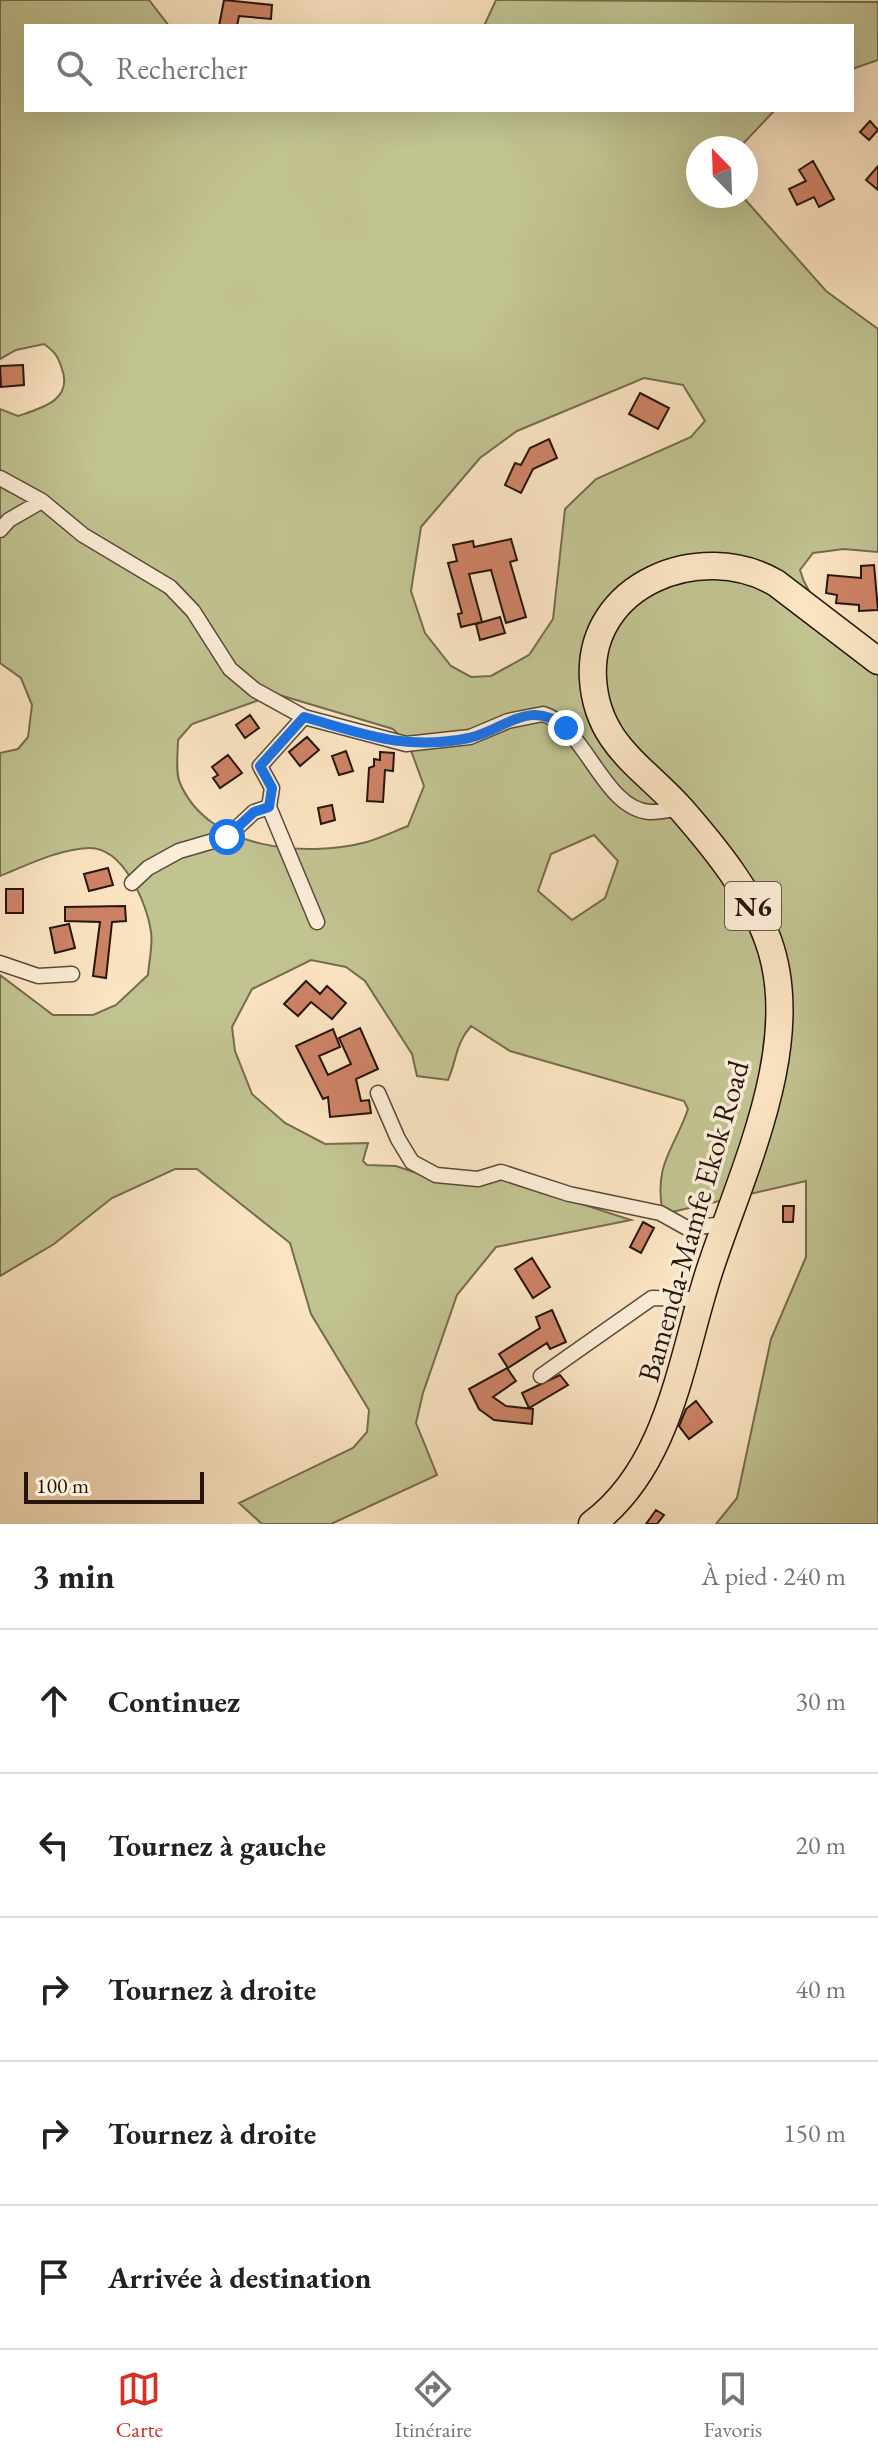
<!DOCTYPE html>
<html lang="fr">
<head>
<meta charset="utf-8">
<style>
	:root { --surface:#fff; --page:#f6f6f6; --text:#222; --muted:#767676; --line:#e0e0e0; --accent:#d93025 }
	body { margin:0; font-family:"EB Garamond",serif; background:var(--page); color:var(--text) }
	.compass { position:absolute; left:686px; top:136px; width:72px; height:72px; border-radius:50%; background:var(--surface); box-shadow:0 8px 32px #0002; rotate:337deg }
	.scale { position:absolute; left:24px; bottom:20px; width:180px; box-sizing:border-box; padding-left:8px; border:4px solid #27150c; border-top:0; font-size:22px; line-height:28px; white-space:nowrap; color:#27150c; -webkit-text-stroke:6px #fcedd7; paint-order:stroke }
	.stop { position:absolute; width:24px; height:24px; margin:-18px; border:6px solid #1a73e8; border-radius:50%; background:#fff }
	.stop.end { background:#1a73e8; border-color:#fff; box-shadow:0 2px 8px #0008 }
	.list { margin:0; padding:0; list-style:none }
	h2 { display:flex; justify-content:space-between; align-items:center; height:104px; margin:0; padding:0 32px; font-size:34px }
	h2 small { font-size:26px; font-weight:400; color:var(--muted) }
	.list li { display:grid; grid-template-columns:52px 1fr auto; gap:24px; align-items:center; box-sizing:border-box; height:144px; padding:0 32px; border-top:2px solid var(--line) }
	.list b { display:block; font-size:30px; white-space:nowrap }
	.list em { font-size:26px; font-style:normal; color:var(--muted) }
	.icon { flex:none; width:44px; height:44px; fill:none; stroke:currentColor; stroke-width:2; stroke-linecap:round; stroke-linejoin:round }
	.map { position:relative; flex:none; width:878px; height:1524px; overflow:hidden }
	.search { position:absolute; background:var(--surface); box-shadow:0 8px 32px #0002; left:24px; right:24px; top:24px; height:88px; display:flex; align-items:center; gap:20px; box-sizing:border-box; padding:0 28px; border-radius:0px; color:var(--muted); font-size:30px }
	.sheet { height:824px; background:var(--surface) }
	nav { display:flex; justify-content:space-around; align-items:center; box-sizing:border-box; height:112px; border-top:2px solid var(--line); background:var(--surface); font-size:22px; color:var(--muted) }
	nav a { display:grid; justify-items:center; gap:4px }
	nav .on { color:var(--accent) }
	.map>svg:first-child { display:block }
</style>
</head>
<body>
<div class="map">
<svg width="878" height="1524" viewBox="0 0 878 1524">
	<rect width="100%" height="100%" fill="#fbe4c2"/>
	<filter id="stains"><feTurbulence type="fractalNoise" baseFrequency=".0025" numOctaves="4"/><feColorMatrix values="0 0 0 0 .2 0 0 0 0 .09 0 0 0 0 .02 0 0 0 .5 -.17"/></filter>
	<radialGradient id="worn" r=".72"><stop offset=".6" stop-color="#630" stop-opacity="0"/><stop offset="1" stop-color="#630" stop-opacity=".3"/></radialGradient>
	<path fill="#c1c391" stroke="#746c4e" stroke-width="2" fill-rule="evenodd" d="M0 0H149L169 26H26V110H775L739 148H698V196H742L826 291 878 329V552L844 549 813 553 800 570C810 609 847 625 878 646V1524H716L737 1498 771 1339 806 1257V1181L663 1214C653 1164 674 1150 688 1109L684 1101 510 1051 471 1026C455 1044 457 1060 448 1080L417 1076 412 1054 365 981 346 967 311 960 252 989 232 1027 235 1051 252 1094 285 1123 325 1144 368 1143 363 1161 367 1165 396 1166 434 1179 498 1177 631 1220 496 1247 457 1295 423 1393 416 1423 437 1475 331 1524H262L239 1503 353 1448 367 1432 369 1410 311 1314 290 1243 197 1169H175L112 1198 54 1244 0 1276V975L53 1015H93L116 1005 148 975C149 961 153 945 151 932 147 903 123 847 89 848 59 849 27 865 0 876V753L18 749 28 737 32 705 21 678 0 663V409L18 416C42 408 73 400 62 369 58 356 55 352 44 344L16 350 0 359ZM644 378 683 385 705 421 691 437 596 479 565 509 553 619 529 655 491 676 471 677 451 666 425 633 411 591 421 527 480 458 517 431ZM276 694 393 729 409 745 424 786 408 826C395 831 381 838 367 842 306 858 208 850 180 783 175 772 178 753 178 740L192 724ZM594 835 618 861 605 898 572 920 538 891 551 854Z
		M496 0 878 2V60L852 69V26H484Z"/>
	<path fill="#cd8366" stroke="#27150c" stroke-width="2" d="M224 0 272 5 271 19 239 16 237 26H219Z
		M870 121 878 130 869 140 860 132Z
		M813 161 834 199 819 207 814 197 797 205 789 189 806 181 799 170Z
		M878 166V190L866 180Z
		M23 365 24 385 1 387 0 366Z
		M640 393 669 408 658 429 629 414Z
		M549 439 557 458 533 469 521 493 505 485 515 463 521 465 530 448Z
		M511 539 517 560 510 562 526 617 506 623 491 570 469 574 482 622 461 627 458 614 462 613 448 563 457 561 453 545 473 541 474 547Z
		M874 565 878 610 859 611V605L836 603 837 595 826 593 828 575 861 578V566Z
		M500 617 505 633 480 640 476 624Z
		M250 715 259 728 245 738 236 725Z
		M307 737 319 750 300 766 289 752Z
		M346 751 353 771 339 775 332 756Z
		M380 752 394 753 393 771 385 770 383 802 367 801 369 768 374 766V759L380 760Z
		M228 755 242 773 220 788 213 778 218 775 212 767Z
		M332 805 335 820 321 824 318 808Z
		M108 868 113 885 89 891 84 874Z
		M6 889H23V913H6Z
		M125 906 126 921 112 922 106 978 93 976 100 922 65 921V907Z
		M69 924 75 948 55 953 50 928Z
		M306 981 320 994 327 986 346 1003 332 1019 311 1002 298 1016 284 1004Z
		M360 1028 378 1069 356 1079 361 1101 369 1100 371 1113 330 1117 328 1097 323 1099 296 1046 333 1029 340 1047 319 1056 328 1075 351 1064 339 1038Z
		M783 1206H794L793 1222H783Z
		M643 1222 654 1228 641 1253 630 1247Z
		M532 1258 550 1287 533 1298 515 1269Z
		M552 1310 566 1342 550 1349 547 1343 508 1368 499 1354 540 1328 536 1317Z
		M507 1368 516 1381 493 1397 506 1406 533 1409 532 1424 494 1420 479 1409 469 1389Z
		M560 1375 568 1385 529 1408 522 1393Z
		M696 1401 712 1422 689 1439 679 1426 686 1409Z
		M656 1510 664 1515 657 1524H646Z"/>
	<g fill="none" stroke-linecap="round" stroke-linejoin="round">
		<g stroke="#5c493a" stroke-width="17">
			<path id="street" d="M0 478 42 501 83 535 170 587 193 611 230 669 255 690 304 717 406 744 470 737 508 721 543 714C586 727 603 809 650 812 660 812 671 810 681 808
				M0 530 9 520 42 501
				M269 807 317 922
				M132 883 148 868 179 851 227 837 254 812 269 807 272 788 260 766 304 717
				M0 963 38 976 72 974
				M378 1093 398 1139 412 1162 436 1175 478 1179 501 1172 569 1194 660 1213 687 1228 726 1224
				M541 1376 652 1298 692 1299 702 1295"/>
		</g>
		<g stroke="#27150c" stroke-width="29">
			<path id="highway" d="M592 1524C670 1466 681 1358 709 1272 741 1173 806 1044 768 940 751 892 715 848 682 810 644 767 597 745 593 679 587 584 701 539 776 583L878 661"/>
		</g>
		<use href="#street" stroke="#fcedd7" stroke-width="14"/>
		<use href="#highway" stroke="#fbe4c2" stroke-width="26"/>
	</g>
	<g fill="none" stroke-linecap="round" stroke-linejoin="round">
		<path stroke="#1a73e8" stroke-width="10" d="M227 837 254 812 269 807 272 788 260 766 304 717C364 734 405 751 469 738 505 730 530 697 566 728"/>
	</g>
	<g text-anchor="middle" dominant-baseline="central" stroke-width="7" stroke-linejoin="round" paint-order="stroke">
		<rect fill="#fcedd7" stroke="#675649" stroke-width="2" x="725" y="882" width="56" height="48" rx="6"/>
		<g font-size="28" font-weight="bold" fill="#27150c">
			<text x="753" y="906">N6</text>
		</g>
		<g font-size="30" fill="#27150c" stroke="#fcedd7">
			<text transform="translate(693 1221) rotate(-74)">Bamenda-Mamfe Ekok Road</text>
		</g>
	</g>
	<rect width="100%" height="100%" filter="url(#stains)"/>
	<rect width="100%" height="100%" fill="url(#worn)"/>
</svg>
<svg class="compass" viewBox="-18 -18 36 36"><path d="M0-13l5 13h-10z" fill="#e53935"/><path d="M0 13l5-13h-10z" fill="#767676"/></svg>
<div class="scale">100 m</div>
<div class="stop" style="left:227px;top:837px"></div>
<div class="stop end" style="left:566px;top:728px"></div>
<div class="search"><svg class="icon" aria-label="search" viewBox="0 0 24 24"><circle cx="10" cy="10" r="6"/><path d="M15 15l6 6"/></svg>Rechercher</div>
</div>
<section class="sheet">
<h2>3 min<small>À pied · 240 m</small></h2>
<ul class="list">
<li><svg class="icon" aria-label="ahead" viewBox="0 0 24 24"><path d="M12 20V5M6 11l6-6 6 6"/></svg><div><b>Continuez</b></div><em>30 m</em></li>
<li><svg class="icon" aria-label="left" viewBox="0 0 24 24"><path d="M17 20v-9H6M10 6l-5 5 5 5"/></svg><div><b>Tournez à gauche</b></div><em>20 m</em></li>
<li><svg class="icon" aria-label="right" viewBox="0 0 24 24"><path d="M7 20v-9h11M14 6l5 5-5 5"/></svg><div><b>Tournez à droite</b></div><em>40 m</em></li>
<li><svg class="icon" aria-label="right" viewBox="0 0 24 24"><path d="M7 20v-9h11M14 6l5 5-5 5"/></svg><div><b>Tournez à droite</b></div><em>150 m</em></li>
<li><svg class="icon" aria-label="arrive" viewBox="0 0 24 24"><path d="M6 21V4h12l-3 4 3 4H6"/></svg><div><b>Arrivée à destination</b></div></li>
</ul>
</section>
<nav>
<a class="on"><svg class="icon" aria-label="map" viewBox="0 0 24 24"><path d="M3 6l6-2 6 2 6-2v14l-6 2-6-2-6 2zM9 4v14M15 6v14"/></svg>Carte</a>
<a><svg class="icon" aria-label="directions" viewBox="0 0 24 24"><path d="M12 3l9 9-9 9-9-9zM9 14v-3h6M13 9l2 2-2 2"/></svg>Itinéraire</a>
<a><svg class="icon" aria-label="saved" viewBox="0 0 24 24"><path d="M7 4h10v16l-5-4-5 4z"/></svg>Favoris</a>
</nav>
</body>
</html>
